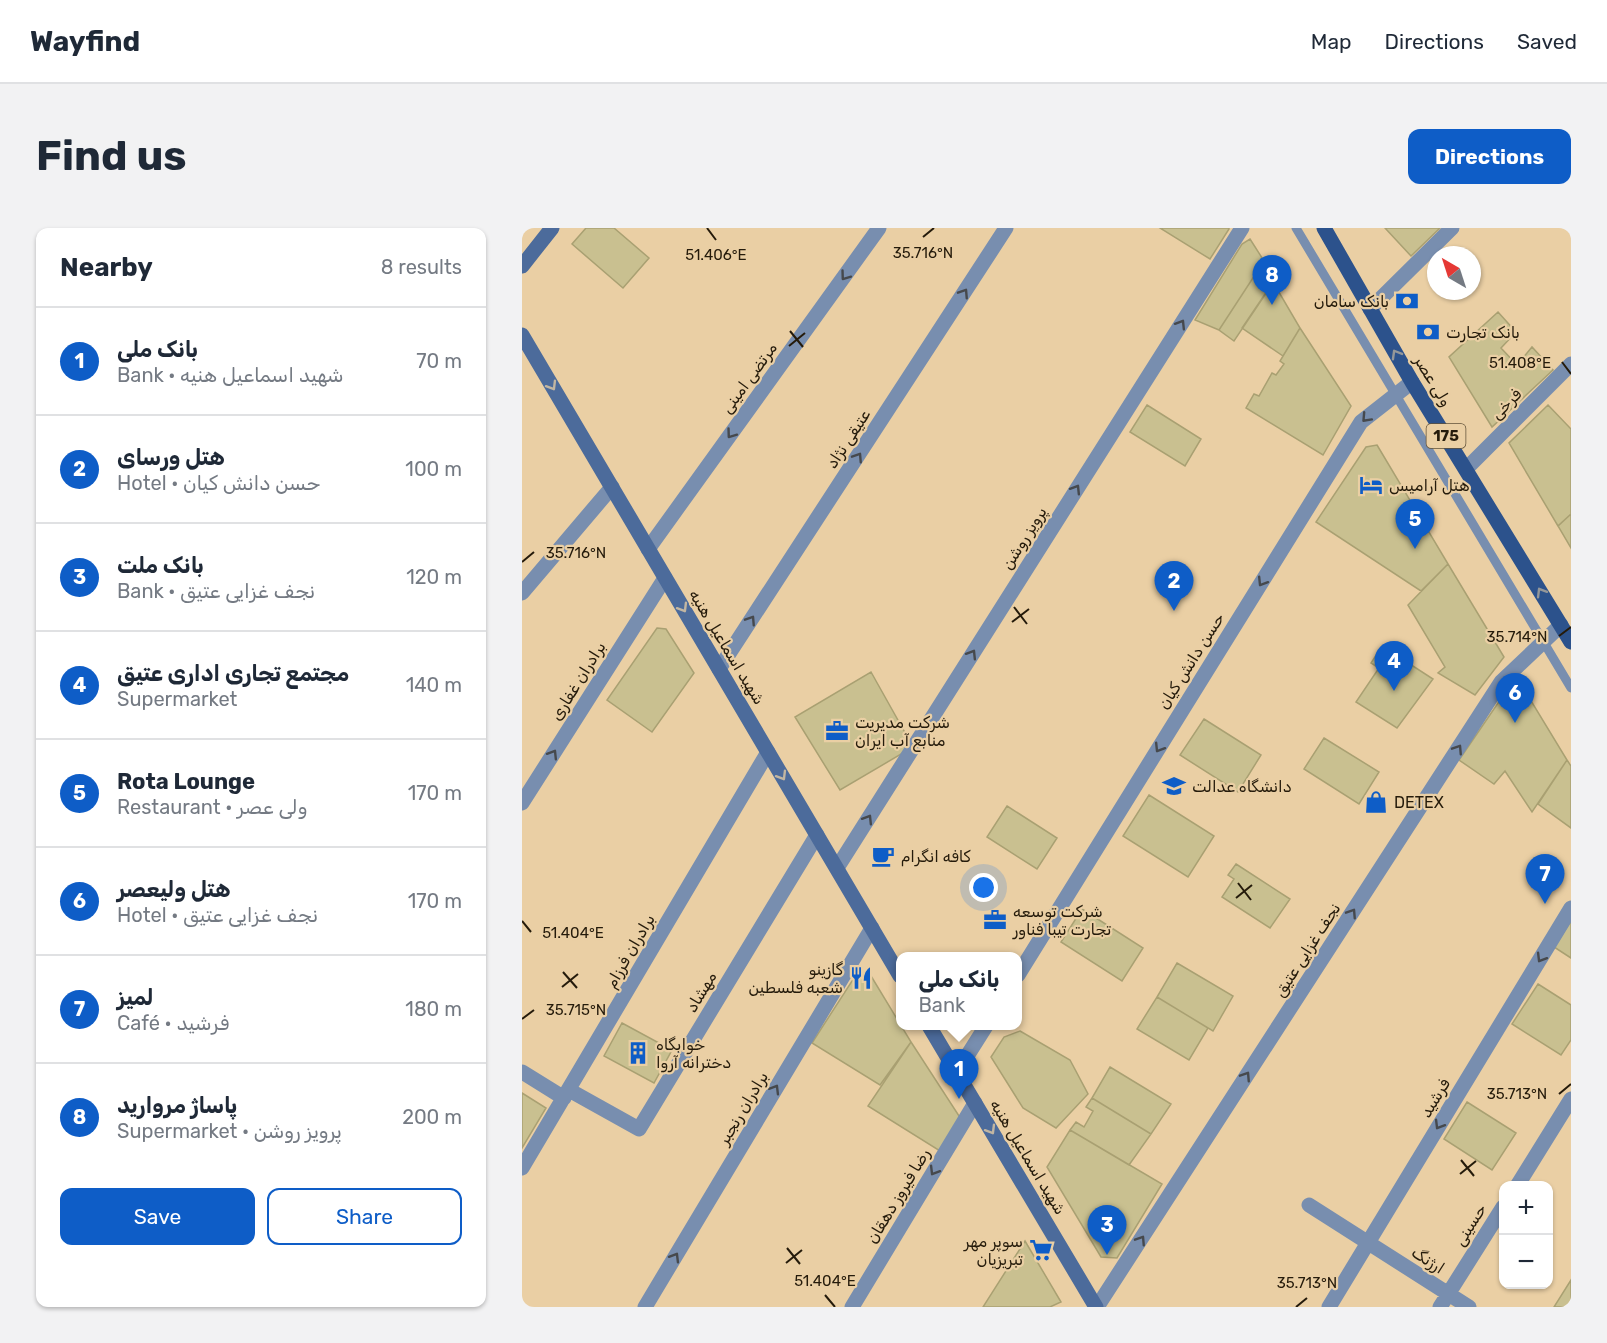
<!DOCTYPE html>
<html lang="en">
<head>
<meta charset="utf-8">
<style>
	:root { --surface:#fff; --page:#f2f2f3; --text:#1f2937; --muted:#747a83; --line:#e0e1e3; --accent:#0e5dc7 }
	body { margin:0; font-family:Rubik,Vazirmatn,sans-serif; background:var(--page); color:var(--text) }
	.controls { position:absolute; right:18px; bottom:18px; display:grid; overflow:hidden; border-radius:12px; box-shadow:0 2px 4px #0004 }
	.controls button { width:54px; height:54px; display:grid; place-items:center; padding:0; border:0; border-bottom:2px solid var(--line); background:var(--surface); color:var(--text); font:30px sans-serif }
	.compass { position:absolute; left:905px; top:18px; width:54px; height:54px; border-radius:50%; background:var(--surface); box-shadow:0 2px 4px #0004; rotate:321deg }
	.you { position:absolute; left:462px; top:660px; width:21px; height:21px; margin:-15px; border:4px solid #fff; border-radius:50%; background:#1a73e8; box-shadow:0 0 0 9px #1a73e833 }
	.badge { display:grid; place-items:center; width:39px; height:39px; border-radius:50%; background:var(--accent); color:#fff; font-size:20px; font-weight:700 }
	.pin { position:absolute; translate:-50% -50px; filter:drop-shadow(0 2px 3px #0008) }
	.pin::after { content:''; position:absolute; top:32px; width:21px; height:18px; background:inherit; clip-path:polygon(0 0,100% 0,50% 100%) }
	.popup { position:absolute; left:374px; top:724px; width:126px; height:78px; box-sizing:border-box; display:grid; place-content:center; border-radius:12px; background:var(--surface); filter:drop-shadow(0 2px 4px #0005); font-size:20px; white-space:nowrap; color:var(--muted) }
	.popup b { font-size:22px; color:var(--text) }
	.popup::after { content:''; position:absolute; left:50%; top:100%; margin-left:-12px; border:12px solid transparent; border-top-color:var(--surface) }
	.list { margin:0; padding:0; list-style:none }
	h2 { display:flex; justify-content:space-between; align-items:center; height:78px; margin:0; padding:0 24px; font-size:26px }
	h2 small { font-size:20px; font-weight:400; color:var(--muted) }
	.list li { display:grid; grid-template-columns:39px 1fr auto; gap:18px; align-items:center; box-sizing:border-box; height:108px; padding:0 24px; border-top:2px solid var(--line) }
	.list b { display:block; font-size:22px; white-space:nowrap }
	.list p { margin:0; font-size:20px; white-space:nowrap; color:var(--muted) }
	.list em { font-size:20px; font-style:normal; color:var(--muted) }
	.actions { display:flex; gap:12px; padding:18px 24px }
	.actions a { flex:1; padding:14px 0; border:2px solid var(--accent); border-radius:12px; text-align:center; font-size:21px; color:var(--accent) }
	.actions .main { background:var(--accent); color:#fff }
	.map { position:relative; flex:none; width:1049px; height:1079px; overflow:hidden; border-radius:12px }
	header { display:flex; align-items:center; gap:36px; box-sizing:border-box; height:84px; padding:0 30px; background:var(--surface); border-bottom:2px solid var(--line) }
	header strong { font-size:28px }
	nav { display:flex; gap:33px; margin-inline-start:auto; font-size:21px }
	.intro { display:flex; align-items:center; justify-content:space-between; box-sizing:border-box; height:144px; padding:0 36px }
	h1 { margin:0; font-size:42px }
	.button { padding:15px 27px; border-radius:12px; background:var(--accent); color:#fff; font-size:21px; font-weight:700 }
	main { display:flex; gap:36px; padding:0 36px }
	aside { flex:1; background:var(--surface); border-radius:12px; box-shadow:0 2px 4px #0004 }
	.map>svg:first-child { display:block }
</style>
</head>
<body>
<header>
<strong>Wayfind</strong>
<nav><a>Map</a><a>Directions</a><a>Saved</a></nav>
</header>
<div class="intro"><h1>Find us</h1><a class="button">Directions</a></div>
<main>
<aside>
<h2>Nearby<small>8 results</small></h2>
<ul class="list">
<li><span class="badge">1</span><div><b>بانک ملی</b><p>Bank · شهید اسماعیل هنیه</p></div><em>70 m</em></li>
<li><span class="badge">2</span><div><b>هتل ورسای</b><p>Hotel · حسن دانش کیان</p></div><em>100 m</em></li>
<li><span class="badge">3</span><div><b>بانک ملت</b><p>Bank · نجف غزایی عتیق</p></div><em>120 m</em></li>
<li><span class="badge">4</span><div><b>مجتمع تجاری اداری عتیق</b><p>Supermarket</p></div><em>140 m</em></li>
<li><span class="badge">5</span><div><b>Rota Lounge</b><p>Restaurant · ولی عصر</p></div><em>170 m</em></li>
<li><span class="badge">6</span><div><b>هتل ولیعصر</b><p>Hotel · نجف غزایی عتیق</p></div><em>170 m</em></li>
<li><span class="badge">7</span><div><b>لمیز</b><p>Café · فرشید</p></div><em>180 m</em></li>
<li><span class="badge">8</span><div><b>پاساژ مروارید</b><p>Supermarket · پرویز روشن</p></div><em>200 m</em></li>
</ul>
<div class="actions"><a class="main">Save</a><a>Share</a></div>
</aside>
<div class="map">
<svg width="1049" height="1079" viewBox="0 0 1049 1079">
	<rect width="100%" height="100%" fill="#eacfa4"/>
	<path fill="#c9c090" stroke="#a9a072" stroke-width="1.5" d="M64 0H92L127 30 101 60 50 16Z
		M638 0H707V1L688 31Z
		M863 0H918L889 28Z
		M728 11 742 33 697 102 673 92 720 16Z
		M742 33 753 52 712 113 697 102Z
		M751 54 778 100 761 128 720 100Z
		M976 84 994 104 979 120 995 137 1010 119 1031 142 970 199 927 129Z
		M778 100 829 178 801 227 724 180 732 166 737 168 750 145 754 147 762 136 758 133Z
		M625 177 679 211 663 238 608 204Z
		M1026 177 1049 201V286L1036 298 987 215Z
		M855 217 926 336 899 363 794 294 844 219Z
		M1049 286V320L1036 298Z
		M926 336 982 429 953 467 916 445 923 439 886 377Z
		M135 400 144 401 172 445 130 504 85 472Z
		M860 418 911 451 875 500 834 474 857 440 849 435Z
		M349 444 391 519 318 562 273 489Z
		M1000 458 1045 532 1010 584 983 543 972 556 937 532 987 459Z
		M682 491 739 527 716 564 658 527Z
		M802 510 857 544 837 576 782 541Z
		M1045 532 1049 538V600L1016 576Z
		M627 567 692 608 666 649 601 608Z
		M485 578 535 610 515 641 465 609Z
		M714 636 768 671 748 700 700 669 712 651 706 647Z
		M560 681 621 720 600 753 539 714Z
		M1049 693V730L1032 719Z
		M655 735 711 768 691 803 635 769Z
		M346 743 389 814 358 857 290 815 330 753Z
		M1016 756 1049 777V812L1039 827 990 796Z
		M635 769 686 800 667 832 615 801Z
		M100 795 150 822 132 855 82 828Z
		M498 803 548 832 566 866 534 900 501 880 469 829 482 809Z
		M389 814 439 891 418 923 346 878Z
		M588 839 649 876 629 906 570 870Z
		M0 865 24 880 0 920Z
		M570 870 629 906 607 937 548 902 554 894 562 899 571 883 564 879Z
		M945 874 994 905 970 942 922 911Z
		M548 902 640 956 595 1030 579 1029 525 939Z
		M503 1013 539 1074 528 1079H461Z
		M1049 1052V1079H1032Z"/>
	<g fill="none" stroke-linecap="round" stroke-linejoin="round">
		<path stroke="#788eaf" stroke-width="9" d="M774 0 1049 460"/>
		<path stroke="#788eaf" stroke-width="15" d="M848 81 930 0
			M944 241 1049 136
			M126 321 357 0
			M0 365 90 259
			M197 441 484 0
			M0 575 143 350
			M315 640 720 0
			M496 747 839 194 890 154
			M0 844 42 870
			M435 844 464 798
			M47 862 117 901 295 607
			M0 940 246 524
			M995 958 1049 871
			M787 977 947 1079
			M123 1079 350 700
			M330 1079 453 875
			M575 1079 979 454 1039 397
			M807 1079 1049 680
			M918 1079 981 979"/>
		<path stroke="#4c6b9b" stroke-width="15" d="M0 38 30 0
			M0 107 378 748
			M407 798 574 1079"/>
		<path stroke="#2c528c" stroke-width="15" d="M802 0 890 154 1049 414"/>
	</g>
	<defs><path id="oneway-chevron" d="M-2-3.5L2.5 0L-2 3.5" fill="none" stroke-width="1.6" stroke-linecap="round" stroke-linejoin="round" transform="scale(1.5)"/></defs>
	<g stroke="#46494d">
		<use href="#oneway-chevron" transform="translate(323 48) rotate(126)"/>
		<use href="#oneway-chevron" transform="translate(442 65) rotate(-57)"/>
		<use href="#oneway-chevron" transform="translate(659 96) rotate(-58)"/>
		<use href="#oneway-chevron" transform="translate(844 190) rotate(133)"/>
		<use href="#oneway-chevron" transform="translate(209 206) rotate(126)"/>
		<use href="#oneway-chevron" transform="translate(336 229) rotate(-57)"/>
		<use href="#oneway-chevron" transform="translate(554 261) rotate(-58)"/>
		<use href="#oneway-chevron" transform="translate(740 354) rotate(122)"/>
		<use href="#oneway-chevron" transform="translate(229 392) rotate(-57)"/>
		<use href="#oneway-chevron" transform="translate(450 426) rotate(-58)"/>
		<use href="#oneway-chevron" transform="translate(637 520) rotate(122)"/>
		<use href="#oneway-chevron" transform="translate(936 521) rotate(-57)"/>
		<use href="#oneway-chevron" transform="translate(31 526) rotate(-58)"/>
		<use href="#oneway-chevron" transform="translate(346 591) rotate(-58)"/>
		<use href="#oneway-chevron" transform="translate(830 685) rotate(-57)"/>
		<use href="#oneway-chevron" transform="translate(1019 730) rotate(121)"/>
		<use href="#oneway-chevron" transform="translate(724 848) rotate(-57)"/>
		<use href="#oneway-chevron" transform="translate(253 861) rotate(-59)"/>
		<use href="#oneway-chevron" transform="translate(917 897) rotate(121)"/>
		<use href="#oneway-chevron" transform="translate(412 943) rotate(121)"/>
		<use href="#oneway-chevron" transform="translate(619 1012) rotate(-57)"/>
		<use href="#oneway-chevron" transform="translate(153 1029) rotate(-59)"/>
	</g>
	<g stroke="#949799">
		<use href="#oneway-chevron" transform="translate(874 126) rotate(-120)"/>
		<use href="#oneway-chevron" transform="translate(1019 364) rotate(-121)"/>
	</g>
	<g stroke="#c2b6a2">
		<use href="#oneway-chevron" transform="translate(30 158) rotate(59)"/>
		<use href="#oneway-chevron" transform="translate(161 380) rotate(59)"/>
		<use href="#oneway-chevron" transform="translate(260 548) rotate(59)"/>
		<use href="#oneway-chevron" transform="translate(469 902) rotate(59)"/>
	</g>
	<path fill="none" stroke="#251b0b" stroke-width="2" d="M185 0 194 12M401 9 412 0M268 103 281 119M267 118 283 105M1040 134 1049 146M0 334 12 324M492 379 505 396M490 394 507 381M1037 408 1049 399M716 655 729 672M714 670 730 657M0 693 9 704M41 744 55 760M40 759 56 746M0 791 12 782M1037 866 1049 856M939 932 952 948M938 946 954 933M265 1020 278 1036M264 1035 280 1022M303 1067 313 1079M774 1079 785 1070"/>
	<defs>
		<g id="bank-bare" transform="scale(1.8)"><path d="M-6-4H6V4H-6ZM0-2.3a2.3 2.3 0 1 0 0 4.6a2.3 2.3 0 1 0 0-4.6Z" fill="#0e5dc7" stroke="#eacfa4" stroke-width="2.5" paint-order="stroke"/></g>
		<g id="hotel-bare" transform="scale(1.8)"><path d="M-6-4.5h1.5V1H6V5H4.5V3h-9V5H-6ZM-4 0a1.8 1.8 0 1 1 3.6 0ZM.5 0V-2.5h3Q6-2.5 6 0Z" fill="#0e5dc7" stroke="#eacfa4" stroke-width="2.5" paint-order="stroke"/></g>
		<g id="office-bare" transform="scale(1.8)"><path d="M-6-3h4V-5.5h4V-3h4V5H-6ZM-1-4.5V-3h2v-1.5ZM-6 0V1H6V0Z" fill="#0e5dc7" stroke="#eacfa4" stroke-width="2.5" paint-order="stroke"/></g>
		<g id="university-bare" transform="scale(1.8)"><path d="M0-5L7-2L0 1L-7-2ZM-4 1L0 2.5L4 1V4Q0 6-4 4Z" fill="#0e5dc7" stroke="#eacfa4" stroke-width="2.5" paint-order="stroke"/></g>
		<g id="shop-bare" transform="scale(1.8)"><path d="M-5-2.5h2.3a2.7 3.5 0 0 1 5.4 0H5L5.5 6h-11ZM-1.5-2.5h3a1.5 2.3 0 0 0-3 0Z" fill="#0e5dc7" stroke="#eacfa4" stroke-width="2.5" paint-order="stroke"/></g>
		<g id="cafe-bare" transform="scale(1.8)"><path d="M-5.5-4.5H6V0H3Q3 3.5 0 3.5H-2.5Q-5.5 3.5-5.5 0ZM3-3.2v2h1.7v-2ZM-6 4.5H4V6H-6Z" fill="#0e5dc7" stroke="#eacfa4" stroke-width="2.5" paint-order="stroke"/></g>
		<g id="restaurant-bare" transform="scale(1.8)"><path d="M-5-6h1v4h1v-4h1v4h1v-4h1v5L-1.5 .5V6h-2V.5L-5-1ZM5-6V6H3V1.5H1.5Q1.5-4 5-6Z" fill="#0e5dc7" stroke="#eacfa4" stroke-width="2.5" paint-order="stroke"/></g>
		<g id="building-bare" transform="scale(1.8)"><path d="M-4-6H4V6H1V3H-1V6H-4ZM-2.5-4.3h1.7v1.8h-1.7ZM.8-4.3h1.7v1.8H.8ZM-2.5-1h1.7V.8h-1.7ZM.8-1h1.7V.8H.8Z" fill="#0e5dc7" stroke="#eacfa4" stroke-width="2.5" paint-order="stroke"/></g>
		<g id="supermarket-bare" transform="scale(1.8)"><path d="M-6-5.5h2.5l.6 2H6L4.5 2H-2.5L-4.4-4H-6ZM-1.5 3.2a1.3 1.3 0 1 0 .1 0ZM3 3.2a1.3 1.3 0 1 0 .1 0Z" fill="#0e5dc7" stroke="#eacfa4" stroke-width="2.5" paint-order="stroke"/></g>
	</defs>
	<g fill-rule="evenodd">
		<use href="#bank-bare" x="885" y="73"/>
		<use href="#bank-bare" x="906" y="104"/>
		<use href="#hotel-bare" x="849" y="257"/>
		<use href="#office-bare" x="315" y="503"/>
		<use href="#university-bare" x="652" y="558"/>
		<use href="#shop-bare" x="854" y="574"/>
		<use href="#cafe-bare" x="361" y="628"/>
		<use href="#office-bare" x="473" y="692"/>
		<use href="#restaurant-bare" x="339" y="750"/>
		<use href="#building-bare" x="116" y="825"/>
		<use href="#supermarket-bare" x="519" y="1022"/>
	</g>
	<g text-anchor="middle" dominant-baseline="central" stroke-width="4.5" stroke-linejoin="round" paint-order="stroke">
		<rect fill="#eacfa4" stroke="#605139" stroke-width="1.5" x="904.5" y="196" width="39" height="24" rx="4.5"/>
		<g font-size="15" font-weight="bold" fill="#251b0b">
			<text x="924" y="208">175</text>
		</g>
		<g font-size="16" fill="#251b0b" stroke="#eacfa4" text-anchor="start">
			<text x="867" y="73" text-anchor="end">بانک سامان</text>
			<text x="924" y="104">بانک تجارت</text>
			<text x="867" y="257">هتل آرامیس</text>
			<text x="333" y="494">شرکت مدیریت<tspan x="333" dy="18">منابع آب ایران</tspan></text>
			<text x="670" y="558">دانشگاه عدالت</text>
			<text x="872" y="574">DETEX</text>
			<text x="379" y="628">کافه انگرام</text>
			<text x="491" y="683">شرکت توسعه<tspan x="491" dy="18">تجارت تیبا فناور</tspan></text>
			<text x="321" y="741" text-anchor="end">گازینو<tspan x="321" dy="18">شعبه فلسطین</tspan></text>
			<text x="134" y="816">خوابگاه<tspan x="134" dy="18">دخترانه آروا</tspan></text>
			<text x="501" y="1013" text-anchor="end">سوپر مهر<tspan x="501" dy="18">تبریزیان</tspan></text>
		</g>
		<g font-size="16" fill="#251b0b" stroke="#eacfa4">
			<text transform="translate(227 150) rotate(-54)">مرتضی امینی</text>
			<text transform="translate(911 153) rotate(59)">ولی عصر</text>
			<text transform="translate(984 176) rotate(-45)">فرخی</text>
			<text transform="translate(326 211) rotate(-57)">عتیقی نژاد</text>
			<text transform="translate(502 310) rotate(-58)">پرویز روشن</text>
			<text transform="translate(205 419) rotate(59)">شهید اسماعیل هنیه</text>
			<text transform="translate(669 433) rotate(-58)">حسن دانش کیان</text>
			<text transform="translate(56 453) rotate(-58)">برادران غفاری</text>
			<text transform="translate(785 722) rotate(-57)">نجف غزایی عتیق</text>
			<text transform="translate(108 723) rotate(-60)">برادران فرزام</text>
			<text transform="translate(179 764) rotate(-59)">مهشاد</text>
			<text transform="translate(913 870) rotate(-59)">فرشید</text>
			<text transform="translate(221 880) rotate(-59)">برادران رنجبر</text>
			<text transform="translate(506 929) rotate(59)">شهید اسماعیل هنیه</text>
			<text transform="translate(376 968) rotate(-59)">رضا فیروز دهقان</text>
			<text transform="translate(948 997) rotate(-58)">حسینی</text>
			<text transform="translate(906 1032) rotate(33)">ارژنگ</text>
		</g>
	</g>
	<g font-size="15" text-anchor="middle" fill="#251b0b" stroke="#eacfa4" stroke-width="4.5" stroke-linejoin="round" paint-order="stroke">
		<text x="401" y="30">35.716°N</text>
		<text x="194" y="32">51.406°E</text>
		<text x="998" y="140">51.408°E</text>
		<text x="54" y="330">35.716°N</text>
		<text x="995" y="414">35.714°N</text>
		<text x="51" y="710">51.404°E</text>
		<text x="54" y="787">35.715°N</text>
		<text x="995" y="871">35.713°N</text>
		<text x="303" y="1058">51.404°E</text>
		<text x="785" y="1060">35.713°N</text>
	</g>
</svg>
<div class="controls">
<button>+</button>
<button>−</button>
</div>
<svg class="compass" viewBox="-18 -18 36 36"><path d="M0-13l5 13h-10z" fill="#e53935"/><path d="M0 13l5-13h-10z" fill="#747a83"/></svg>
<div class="you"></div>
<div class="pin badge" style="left:437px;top:871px">1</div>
<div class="popup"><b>بانک ملی</b>Bank</div>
<div class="pin badge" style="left:652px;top:383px">2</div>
<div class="pin badge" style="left:585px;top:1027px">3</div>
<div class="pin badge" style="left:872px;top:463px">4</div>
<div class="pin badge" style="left:893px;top:321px">5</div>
<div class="pin badge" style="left:993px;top:495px">6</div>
<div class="pin badge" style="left:1023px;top:676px">7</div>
<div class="pin badge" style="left:750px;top:77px">8</div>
</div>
</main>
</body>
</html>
